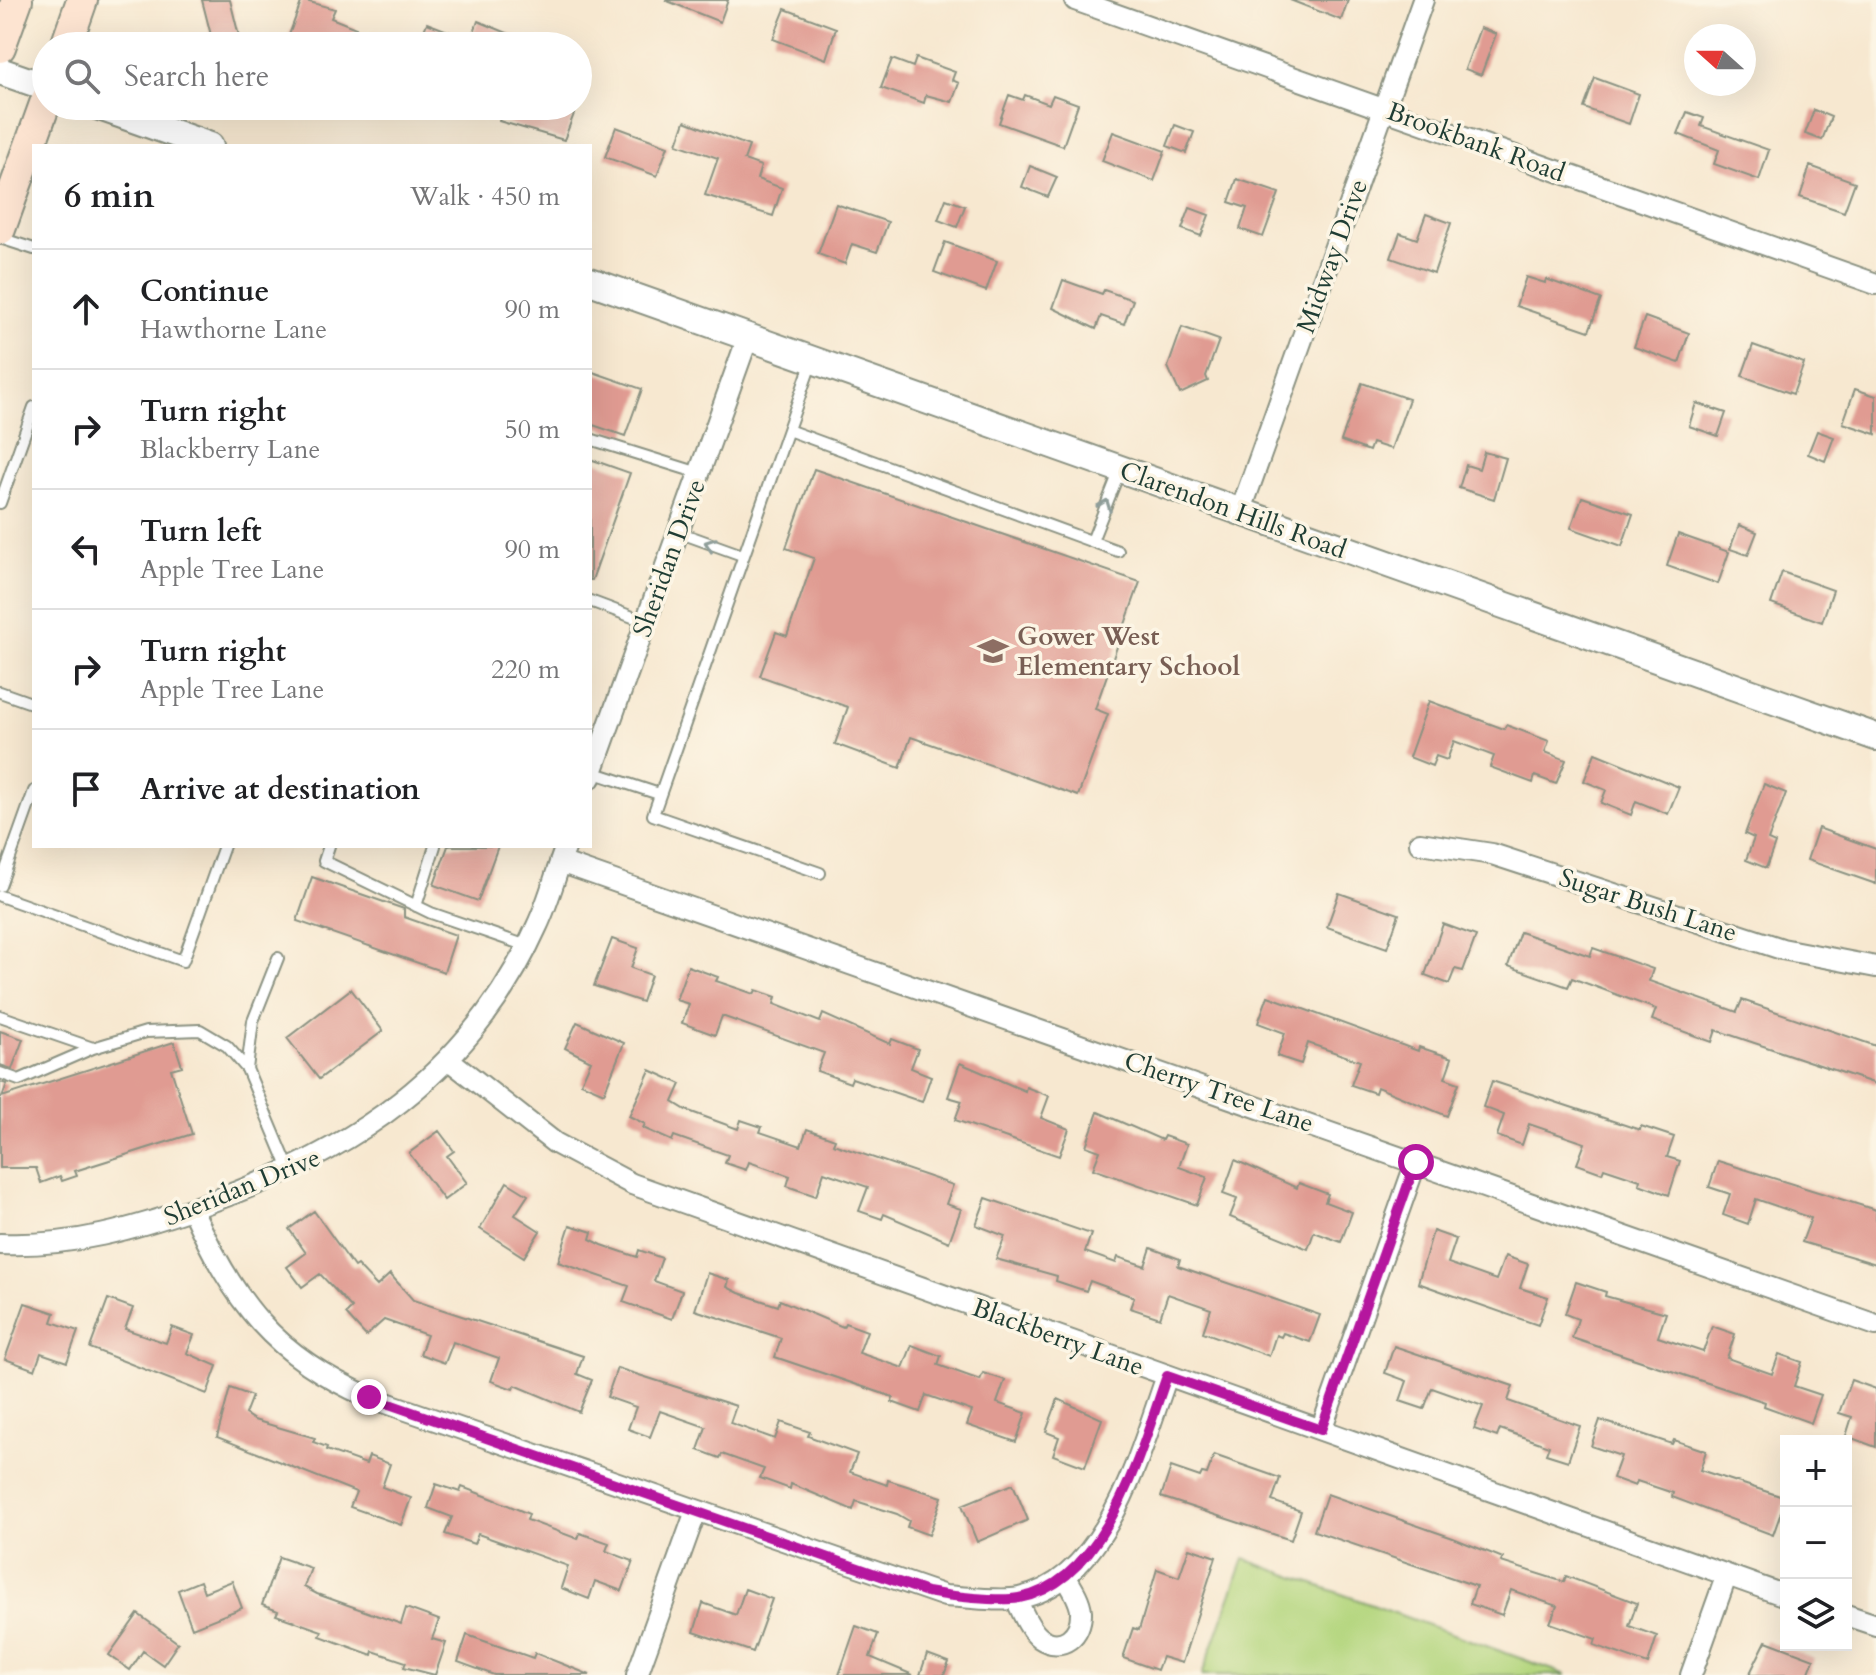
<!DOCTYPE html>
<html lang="en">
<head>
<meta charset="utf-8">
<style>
	:root { --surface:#fff; --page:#f6f6f6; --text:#202124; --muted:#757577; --line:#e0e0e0 }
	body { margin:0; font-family:Cardo,serif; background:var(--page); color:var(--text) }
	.controls { position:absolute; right:24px; bottom:24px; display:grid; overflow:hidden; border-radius:0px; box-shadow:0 8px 32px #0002 }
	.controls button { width:72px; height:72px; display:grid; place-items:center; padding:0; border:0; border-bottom:2px solid var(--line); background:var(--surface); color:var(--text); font:40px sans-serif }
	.compass { position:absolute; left:1684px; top:24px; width:72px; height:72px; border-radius:50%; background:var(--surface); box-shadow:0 8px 32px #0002; rotate:291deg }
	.stop { position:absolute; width:24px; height:24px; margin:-18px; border:6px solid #b5179e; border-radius:50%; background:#fff }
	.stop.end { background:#b5179e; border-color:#fff; box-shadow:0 2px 8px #0008 }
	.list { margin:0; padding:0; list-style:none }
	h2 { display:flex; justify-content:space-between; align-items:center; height:104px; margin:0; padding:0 32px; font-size:34px }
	h2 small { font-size:26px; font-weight:400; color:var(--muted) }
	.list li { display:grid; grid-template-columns:52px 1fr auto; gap:24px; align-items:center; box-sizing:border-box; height:120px; padding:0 32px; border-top:2px solid var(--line) }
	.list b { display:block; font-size:30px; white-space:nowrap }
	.list p { margin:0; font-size:26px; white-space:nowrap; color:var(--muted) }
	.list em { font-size:26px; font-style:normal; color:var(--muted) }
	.icon { flex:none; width:44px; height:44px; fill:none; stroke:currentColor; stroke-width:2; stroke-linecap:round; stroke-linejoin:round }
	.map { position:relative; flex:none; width:1876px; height:1675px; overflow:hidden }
	.search { position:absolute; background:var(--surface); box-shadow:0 8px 32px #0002; left:32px; top:32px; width:560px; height:88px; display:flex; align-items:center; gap:20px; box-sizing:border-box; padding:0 28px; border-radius:44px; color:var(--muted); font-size:30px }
	.panel { position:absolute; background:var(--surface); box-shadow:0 8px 32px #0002; left:32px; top:144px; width:560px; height:704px; border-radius:0px }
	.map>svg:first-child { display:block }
</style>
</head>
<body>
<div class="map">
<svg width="1876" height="1675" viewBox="0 0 1876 1675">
	<rect width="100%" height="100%" fill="#fcf5e5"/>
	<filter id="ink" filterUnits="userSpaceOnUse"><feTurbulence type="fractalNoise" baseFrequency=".0125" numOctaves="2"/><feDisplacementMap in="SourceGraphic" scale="16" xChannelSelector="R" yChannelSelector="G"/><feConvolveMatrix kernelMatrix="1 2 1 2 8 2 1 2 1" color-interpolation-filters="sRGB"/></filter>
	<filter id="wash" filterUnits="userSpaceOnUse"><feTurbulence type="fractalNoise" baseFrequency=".006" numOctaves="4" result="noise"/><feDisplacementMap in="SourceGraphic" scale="32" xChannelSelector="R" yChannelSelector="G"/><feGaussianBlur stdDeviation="1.8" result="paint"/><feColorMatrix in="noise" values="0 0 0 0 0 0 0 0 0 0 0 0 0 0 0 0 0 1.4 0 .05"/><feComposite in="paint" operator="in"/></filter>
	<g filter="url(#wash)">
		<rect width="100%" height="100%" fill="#f7e8d0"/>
		<path fill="#b4d67e" stroke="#6a8a59" stroke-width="2" d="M1244 1559 1567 1675H1202Z"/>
		<g id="blocks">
			<path fill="#e09b92" d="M202 0H230L239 36 213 43Z
				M302 0 335 9 331 18 356 28 349 46H285Z
				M665 0H728L720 22Z
				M1290 0H1348L1341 20Z
				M785 9 836 28 826 59 773 39Z
				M478 21 539 46H418L427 23 471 40Z
				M1480 28 1496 34 1481 75 1465 69Z
				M916 58 955 72 952 80 959 83 952 102 926 95 924 103 881 88 892 59 913 67Z
				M1595 78 1639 94 1629 124 1584 108Z
				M1009 95 1023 100 1025 95 1049 104 1053 95 1078 104 1063 146 999 123Z
				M505 106H577L564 140 499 121Z
				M1814 110 1831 117 1822 140 1805 134Z
				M1687 112 1704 118 1701 126 1769 150 1759 180 1714 164 1719 150 1678 134Z
				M685 121 749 146 744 160 761 166 757 179 782 188 773 216 705 195 718 158 677 144Z
				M1175 125 1194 132 1186 153 1167 146Z
				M616 127 668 146 657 176 605 157Z
				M1113 132 1165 151 1154 181 1102 161Z
				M1030 166 1057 177 1048 197 1022 187Z
				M1810 166 1855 182 1844 212 1800 197Z
				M1237 179 1279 193 1263 237 1240 229 1247 208 1229 202Z
				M946 199 965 206 957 227 938 220Z
				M836 204 888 222 877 252 852 244 845 264 818 254Z
				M1190 208 1209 215 1201 236 1182 229Z
				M1426 214 1451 223 1434 273 1391 258 1400 233 1417 239Z
				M945 242 997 261 986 291 934 272Z
				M1526 277 1545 283 1546 279 1601 299 1589 331 1516 306Z
				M1063 280 1102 294 1104 290 1133 300 1124 324 1101 316 1096 329 1053 308Z
				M1645 317 1689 333 1679 363 1634 347Z
				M1182 327 1219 340 1206 376 1208 381 1180 394 1168 367Z
				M1753 345 1804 363 1793 394 1742 376Z
				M590 371 642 389 625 436 590 424Z
				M1362 383 1409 399 1391 449 1372 443 1369 451 1341 441Z
				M1855 389 1876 396V434L1843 423Z
				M1696 403 1726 413 1718 436 1689 426Z
				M1817 431 1834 437 1825 461 1808 454Z
				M1484 452 1506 458 1494 499 1459 488 1466 465 1479 469Z
				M590 459 630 473 592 580H590Z
				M814 469 1140 582 1095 709 1108 714 1078 796 911 737 900 768 835 744 848 707 760 676 776 632 787 636 814 558 786 548Z
				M1582 497 1633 514 1622 546 1571 528Z
				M1739 525 1757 532 1748 555 1730 549Z
				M1678 534 1729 552 1718 584 1667 566Z
				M1782 572 1833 590 1822 622 1771 604Z
				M1429 701 1504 729 1506 725 1549 741 1545 752 1566 760 1556 784 1535 776 1533 783 1490 767 1494 756 1454 741 1447 760 1436 756 1432 766 1409 757Z
				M1595 753 1679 787 1668 814 1636 801 1631 815 1601 803 1606 790 1584 781Z
				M1764 784 1786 793 1768 840 1775 843 1766 868 1746 860 1754 838 1745 834Z
				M1818 828 1876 849V884L1807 860Z
				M448 846H498L478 901 434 885Z
				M312 877 404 909V917L456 935 444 972 297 921Z
				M1339 893 1399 914 1387 948 1327 927Z
				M1443 924 1476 936 1463 971 1455 969 1449 984 1425 975Z
				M1520 932 1590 956 1593 948 1653 969 1649 981 1737 1012 1742 1000 1876 1046V1084L1716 1030 1712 1042 1652 1020 1656 1009 1572 978 1568 987 1508 966Z
				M612 939 638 948 631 968 651 975 642 1002 594 986Z
				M688 966 718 977 716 981 754 994 756 990 776 997 774 1004 820 1022 823 1014 890 1044 892 1039 918 1049 911 1068 931 1076 922 1102 852 1078 850 1083 817 1071 824 1053 722 1016 715 1035 682 1023 689 1004 676 1000Z
				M351 989 383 1031 319 1079 287 1038Z
				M1268 996 1418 1051 1419 1047 1452 1058 1445 1078 1459 1083 1447 1116 1377 1087 1375 1093 1351 1085 1360 1061 1308 1043 1301 1064 1277 1056 1285 1033 1258 1023Z
				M577 1022 624 1043 604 1093 581 1083 591 1061 565 1048Z
				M0 1031 23 1039 12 1069 0 1065Z
				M174 1042 182 1066 171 1069 192 1134 75 1171 77 1176 62 1181 60 1176 41 1183 36 1168H0V1082L7 1084 2 1097Z
				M960 1063 1025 1091 1026 1087 1049 1096 1041 1118 1069 1129 1059 1156 955 1120 962 1101 948 1097Z
				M650 1070 681 1084 673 1102 686 1110 738 1129 741 1120 762 1127 760 1132 801 1146 807 1129 835 1139 833 1144 953 1185 946 1204 961 1209 949 1242 884 1214 882 1219 859 1211 868 1187 824 1172 816 1196 787 1186 790 1176 749 1162 746 1170 725 1163 728 1155 674 1136 672 1141 643 1128 645 1124 629 1116Z
				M1492 1081 1640 1130 1641 1126 1674 1137 1667 1157 1680 1161 1669 1195 1639 1184 1640 1180 1604 1168 1602 1173 1577 1164 1585 1143 1529 1124 1522 1145 1497 1136 1504 1115 1483 1107Z
				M1098 1112 1162 1140 1164 1136 1187 1144 1179 1167 1207 1177 1197 1205 1093 1169 1100 1151 1086 1146Z
				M439 1131 454 1151 447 1156 467 1183 444 1200 409 1153Z
				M1235 1160 1297 1188 1299 1183 1328 1194 1325 1202 1352 1212 1341 1242 1314 1232 1308 1249 1230 1217 1237 1199 1223 1194Z
				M1718 1161 1876 1210V1264L1802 1242 1811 1218 1756 1199 1748 1224 1723 1215 1730 1194 1709 1187Z
				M507 1182 528 1195 515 1215 540 1231 524 1257 480 1229Z
				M986 1198 1091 1234 1085 1252 1116 1263 1118 1257 1145 1266 1151 1248 1180 1259 1178 1266 1320 1315 1310 1342 1283 1333 1281 1337 1276 1335 1269 1356 1203 1332 1211 1309 1168 1294 1160 1318 1130 1308 1134 1297 1090 1281 1086 1291 1056 1281 1057 1276 996 1259 1005 1236 976 1225Z
				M314 1211 354 1267 357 1265 377 1286 390 1274 413 1300 583 1356 577 1374 592 1380 579 1412 515 1385 513 1389 491 1381 499 1358 453 1342 445 1363 420 1354 427 1335 384 1320 366 1336 346 1314 352 1308 320 1274 302 1287 287 1267 306 1253 289 1229Z
				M570 1225 592 1232 590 1239 602 1245 637 1257 639 1250 662 1258 654 1281 682 1291 672 1319 623 1302 629 1286 558 1262Z
				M1433 1231 1456 1239 1448 1263 1496 1280 1505 1256 1528 1264 1520 1288 1548 1297 1538 1325 1418 1283Z
				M707 1273 729 1280 727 1287 739 1293 778 1306 780 1300 843 1327 845 1323 867 1331 859 1353 903 1368 912 1345 941 1356 938 1365 980 1380 983 1373 1005 1380 997 1403 1026 1413 1016 1442 967 1425 972 1411 926 1395 920 1412 892 1402 893 1397 775 1357 781 1338 695 1310Z
				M1576 1282 1606 1292 1605 1296 1666 1313 1658 1337 1703 1352 1712 1326 1735 1334 1727 1358 1772 1374 1779 1354 1802 1362 1794 1386 1821 1395 1811 1423 1764 1406 1765 1402 1572 1338 1578 1319 1565 1314Z
				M108 1299 133 1308 125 1329 166 1343 172 1327 194 1335 187 1353 217 1366 207 1394 90 1348Z
				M25 1303 55 1313 52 1322 78 1331 67 1362 41 1353 35 1370 5 1359Z
				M1394 1346 1513 1386 1508 1401 1580 1426 1568 1461 1546 1454 1549 1446 1500 1429 1497 1437 1474 1429 1483 1406 1432 1388 1424 1409 1400 1401 1407 1381 1385 1373Z
				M617 1368 736 1406 730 1423 775 1439 781 1422 810 1432 808 1436 857 1454 850 1472 887 1485 888 1480 942 1497 929 1535 907 1527 909 1521 897 1514 856 1501 853 1510 791 1484 790 1489 760 1478 764 1469 722 1454 720 1458 698 1450 706 1427 660 1411 650 1437 628 1429 636 1407 607 1397Z
				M1851 1380 1876 1389V1447L1846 1436 1852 1417 1839 1413Z
				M230 1388 252 1396 245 1414 254 1420 315 1438 313 1442 327 1447 326 1450 366 1464 369 1456 390 1464 382 1487 411 1498 401 1525 350 1507 356 1492 217 1437Z
				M1058 1399 1102 1419 1085 1467 1053 1455 1059 1437 1046 1432Z
				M1600 1420 1672 1444 1674 1440 1706 1451 1700 1470 1786 1498 1773 1535 1672 1497 1673 1493 1637 1481 1635 1486 1613 1478 1621 1456 1591 1446Z
				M1214 1455 1280 1478 1272 1501 1301 1511 1291 1540 1161 1497 1171 1467 1200 1477 1202 1473 1207 1474Z
				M436 1484 460 1492 462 1487 491 1498 529 1514 527 1520 578 1539 580 1533 609 1543 606 1551 633 1561 622 1591 595 1581 589 1599 561 1588 568 1566 478 1534 474 1544 445 1534 452 1517 428 1508Z
				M1013 1484 1028 1520 977 1542 962 1505Z
				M1327 1494 1453 1538 1503 1558 1501 1562 1564 1582 1566 1576 1637 1603 1629 1626 1657 1636 1648 1664 1594 1645 1596 1639 1550 1623 1557 1606 1511 1590 1502 1615 1470 1604 1476 1586 1314 1531Z
				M1189 1548 1216 1557 1182 1663 1162 1657 1157 1670 1123 1658 1133 1628 1139 1630 1157 1569 1179 1577Z
				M279 1557 311 1568 304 1587 317 1594 401 1624 406 1608 439 1620 432 1639 446 1643 435 1675 404 1667 406 1662 373 1651 372 1655 320 1636 322 1631 276 1615 278 1611 262 1605Z
				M200 1581 204 1592 232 1581 242 1608 192 1628 178 1590Z
				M745 1589 772 1599 753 1652 694 1632 703 1603 736 1615Z
				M138 1614 178 1643 163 1665 143 1651 130 1670 109 1655Z
				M856 1626 878 1634 870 1657 913 1675H839Z
				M467 1635 533 1658 535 1653 590 1675H494L458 1662Z
				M1766 1641 1814 1659 1808 1675H1749Z
				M927 1654 949 1662 944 1675H920Z"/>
		</g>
	</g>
	<g filter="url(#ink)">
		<use href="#blocks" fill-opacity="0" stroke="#8b9282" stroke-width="2"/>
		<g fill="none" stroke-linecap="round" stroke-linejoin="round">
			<g stroke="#8b9282" stroke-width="14">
				<path id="service" d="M0 238 34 249
					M812 361 653 815 820 873
					M788 430 1118 551
					M590 439 699 473
					M0 503 34 407
					M678 532 742 555
					M1092 541 1120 470
					M590 601 646 622
					M0 692 34 704
					M592 772 659 794
					M329 846 324 861 431 913 527 946
					M0 886 34 791
					M0 896 183 961 224 846
					M416 906 435 846
					M0 1016 93 1048 146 1032 200 1030 227 1046 247 1069 289 1169
					M247 1069 253 1021 278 958
					M0 1073 19 1080 93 1048"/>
			</g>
			<g stroke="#8b9282" stroke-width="24">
				<path id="minor" d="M1075 0 1876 284
					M1240 513 1423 0
					M590 778 748 337
					M1420 843 1492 854 1782 949 1876 967
					M560 862 1876 1325
					M448 1059 555 1143 632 1184 1786 1596
					M192 1209C233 1301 274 1356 369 1397L945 1596C965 1597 1001 1602 1019 1598 1108 1581 1141 1448 1167 1376
					M0 1244C72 1247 134 1229 202 1205 351 1153 470 1075 537 926 549 901 556 872 566 846
					M1321 1430 1416 1162
					M1016 1599C1022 1611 1029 1630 1040 1638 1062 1653 1082 1635 1081 1611 1080 1599 1071 1586 1065 1576
					M1846 1615 1876 1625
					M637 1675 696 1511
					M1691 1675 1726 1577"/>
			</g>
			<g stroke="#8b9282" stroke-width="30">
				<path id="tertiary" d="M0 71 46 87
					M97 106 210 146
					M590 281 1876 737"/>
			</g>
			<g stroke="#8b9282" stroke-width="34">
				<path id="secondary" d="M66 46 82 0
					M0 47 17 0
					M0 229 46 101"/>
			</g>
			<use href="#service" stroke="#fff" stroke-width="10"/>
			<use href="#minor" stroke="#fff" stroke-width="20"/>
			<use href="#tertiary" stroke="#fff" stroke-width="26"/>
			<use href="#secondary" stroke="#fde4d1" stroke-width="30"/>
		</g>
		<defs><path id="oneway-chevron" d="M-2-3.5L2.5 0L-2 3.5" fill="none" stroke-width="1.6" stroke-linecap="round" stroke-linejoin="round" transform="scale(2)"/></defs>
		<g stroke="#8f9e9a">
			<use href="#oneway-chevron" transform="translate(1105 505) rotate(-69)"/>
			<use href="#oneway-chevron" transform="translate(710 544) rotate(-160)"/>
		</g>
	</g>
	<g fill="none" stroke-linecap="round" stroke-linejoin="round" filter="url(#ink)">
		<path stroke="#b5179e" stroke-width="10" d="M369 1397 927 1592C949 1596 999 1602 1019 1598 1108 1581 1141 1448 1167 1376L1321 1430 1416 1162"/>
	</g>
	<defs>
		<g id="school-bare" transform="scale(2.4)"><path d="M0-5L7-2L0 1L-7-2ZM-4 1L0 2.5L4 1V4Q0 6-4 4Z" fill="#8d6e63" stroke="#fcf5e5" stroke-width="2.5" paint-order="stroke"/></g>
	</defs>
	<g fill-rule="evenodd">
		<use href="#school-bare" x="993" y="651"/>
	</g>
	<g text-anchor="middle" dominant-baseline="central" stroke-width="7" stroke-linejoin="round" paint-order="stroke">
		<g font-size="26" fill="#1f3d34" stroke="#fcf5e5">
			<text transform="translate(1476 142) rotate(20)">Brookbank Road</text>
			<text transform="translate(1332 256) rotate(-70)">Midway Drive</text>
			<text transform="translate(1233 510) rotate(20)">Clarendon Hills Road</text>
			<text transform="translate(669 558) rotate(-70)">Sheridan Drive</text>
			<text transform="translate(1648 905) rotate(18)">Sugar Bush Lane</text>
			<text transform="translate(1219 1092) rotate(19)">Cherry Tree Lane</text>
			<text transform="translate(242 1187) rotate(-22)">Sheridan Drive</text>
			<text transform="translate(1058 1337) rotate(20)">Blackberry Lane</text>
		</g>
		<g font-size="26" font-weight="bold" fill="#785e54" stroke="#fcf5e5" text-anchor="start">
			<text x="1017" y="636">Gower West<tspan x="1017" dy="30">Elementary School</tspan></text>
		</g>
	</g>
</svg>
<div class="controls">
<button>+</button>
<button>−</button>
<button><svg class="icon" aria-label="layers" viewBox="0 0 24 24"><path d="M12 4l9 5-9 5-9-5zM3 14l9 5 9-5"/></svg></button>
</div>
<svg class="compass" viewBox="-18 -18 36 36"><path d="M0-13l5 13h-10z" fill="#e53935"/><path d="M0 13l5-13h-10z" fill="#757577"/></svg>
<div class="stop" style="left:1416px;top:1162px"></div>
<div class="stop end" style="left:369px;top:1397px"></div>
<div class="search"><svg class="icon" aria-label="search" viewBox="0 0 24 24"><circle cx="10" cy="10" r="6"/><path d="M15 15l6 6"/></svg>Search here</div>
<section class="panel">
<h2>6 min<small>Walk · 450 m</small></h2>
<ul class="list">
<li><svg class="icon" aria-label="ahead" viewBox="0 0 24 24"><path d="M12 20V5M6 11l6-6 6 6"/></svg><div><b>Continue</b><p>Hawthorne Lane</p></div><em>90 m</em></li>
<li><svg class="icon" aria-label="right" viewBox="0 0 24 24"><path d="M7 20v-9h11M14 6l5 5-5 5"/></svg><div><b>Turn right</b><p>Blackberry Lane</p></div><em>50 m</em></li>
<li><svg class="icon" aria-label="left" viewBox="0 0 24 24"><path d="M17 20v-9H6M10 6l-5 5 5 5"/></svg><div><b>Turn left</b><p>Apple Tree Lane</p></div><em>90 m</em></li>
<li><svg class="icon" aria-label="right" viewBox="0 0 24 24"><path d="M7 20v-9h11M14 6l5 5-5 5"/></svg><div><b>Turn right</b><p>Apple Tree Lane</p></div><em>220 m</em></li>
<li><svg class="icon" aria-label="arrive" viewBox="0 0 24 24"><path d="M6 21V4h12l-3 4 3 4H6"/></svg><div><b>Arrive at destination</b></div></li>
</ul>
</section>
</div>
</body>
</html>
